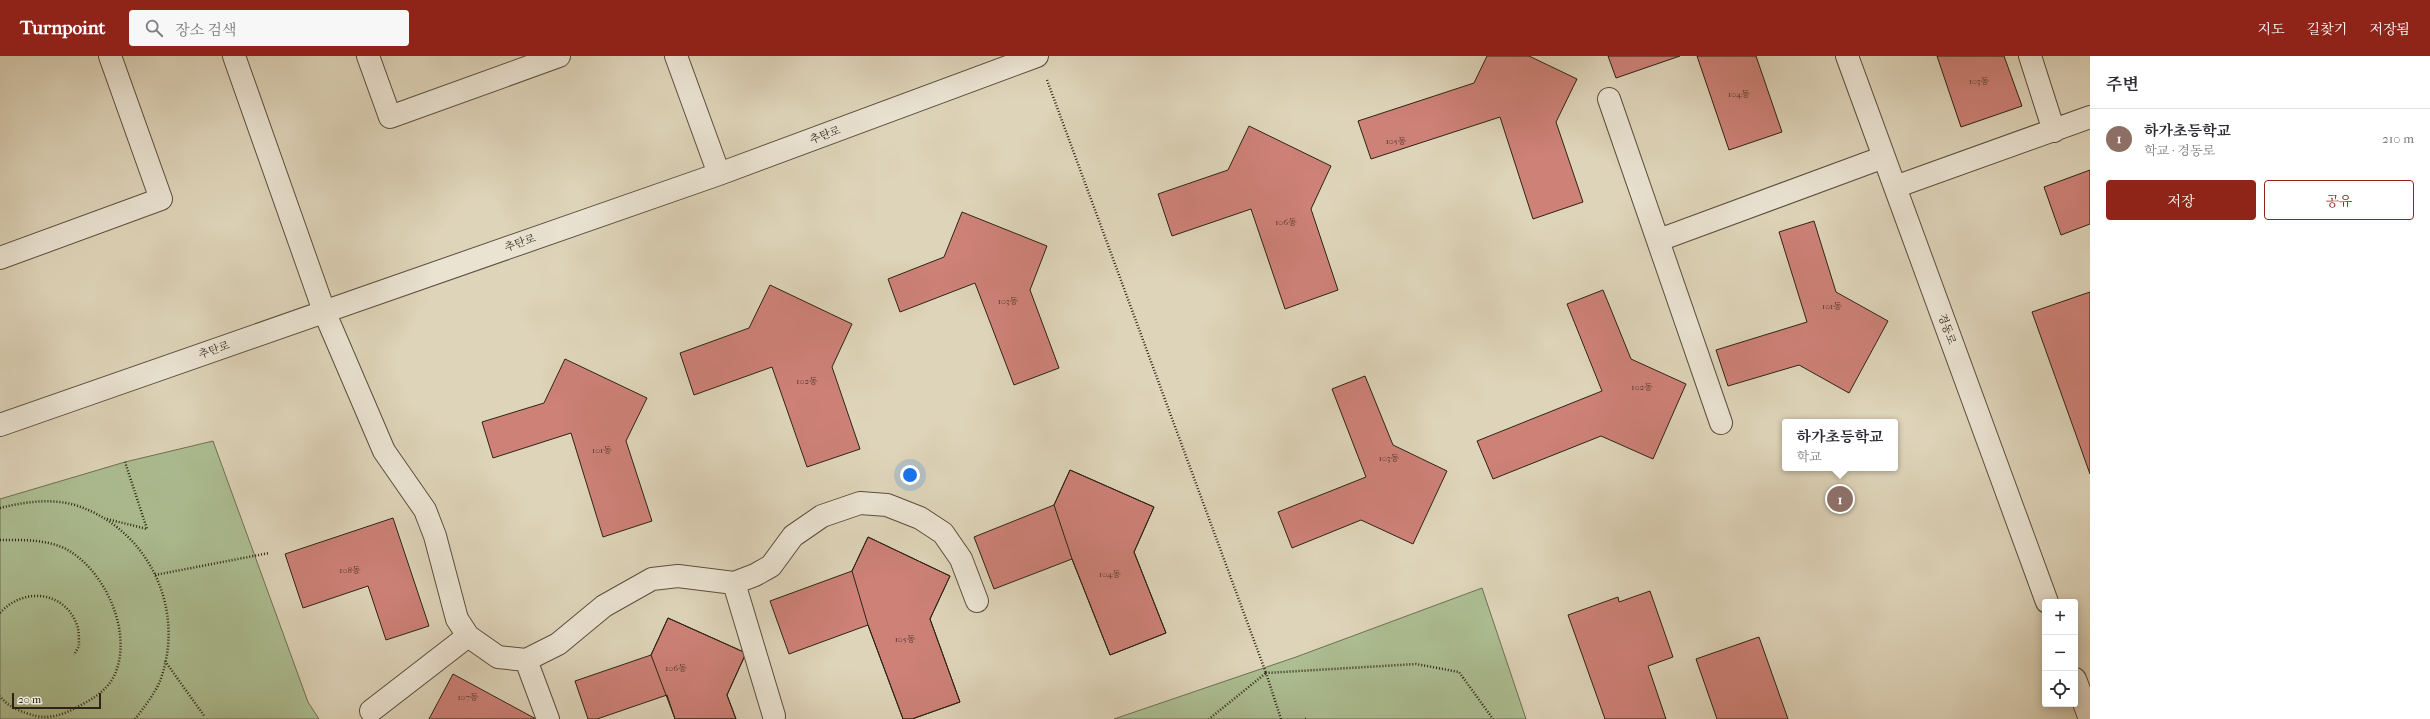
<!DOCTYPE html>
<html lang="ko">
<head>
<meta charset="utf-8">
<style>
	:root { --surface:#fff; --page:#f7f7f7; --text:#2b2b33; --muted:#7c7c81; --line:#e1e1e2; --accent:#8f2418 }
	body { margin:0; font-family:"IM FELL French Canon","Noto Serif KR",serif; background:var(--page); color:var(--text) }
	.controls { position:absolute; right:12px; bottom:12px; display:grid; overflow:hidden; border-radius:4px; box-shadow:0 2px 10px #0003 }
	.controls button { width:36px; height:36px; display:grid; place-items:center; padding:0; border:0; border-bottom:1px solid var(--line); background:var(--surface); color:var(--text); font:20px sans-serif }
	.scale { position:absolute; left:12px; bottom:10px; width:89px; box-sizing:border-box; padding-left:4px; border:2px solid #2e2315; border-top:0; font-size:11px; line-height:14px; white-space:nowrap; color:#2e2315; -webkit-text-stroke:3px #eae3d2; paint-order:stroke }
	.you { position:absolute; left:910px; top:419px; width:14px; height:14px; margin:-10px; border:3px solid #fff; border-radius:50%; background:#1a73e8; box-shadow:0 0 0 6px #1a73e833 }
	.badge { display:grid; place-items:center; width:26px; height:26px; border-radius:50%; background:var(--accent); color:#fff; font-size:13px; font-weight:700 }
	.pin { position:absolute; translate:-50% -50%; border:2px solid #fff; box-shadow:0 1px 4px #0006 }
	.popup { position:absolute; left:1782px; top:363px; width:116px; height:52px; box-sizing:border-box; display:grid; place-content:center; border-radius:4px; background:var(--surface); filter:drop-shadow(0 1px 3px #0005); font-size:13px; white-space:nowrap; color:var(--muted) }
	.popup b { font-size:15px; color:var(--text) }
	.popup::after { content:''; position:absolute; left:50%; top:100%; margin-left:-8px; border:8px solid transparent; border-top-color:var(--surface) }
	.list { margin:0; padding:0; list-style:none }
	h2 { display:flex; justify-content:space-between; align-items:center; height:52px; margin:0; padding:0 16px; font-size:17px }
	h2 small { font-size:13px; font-weight:400; color:var(--muted) }
	.list li { display:grid; grid-template-columns:26px 1fr auto; gap:12px; align-items:center; box-sizing:border-box; height:60px; padding:0 16px; border-top:1px solid var(--line) }
	.list b { display:block; font-size:15px; white-space:nowrap }
	.list p { margin:0; font-size:13px; white-space:nowrap; color:var(--muted) }
	.list em { font-size:13px; font-style:normal; color:var(--muted) }
	.actions { display:flex; gap:8px; padding:12px 16px }
	.actions a { flex:1; padding:9px 0; border:1px solid var(--accent); border-radius:4px; text-align:center; font-size:14px; color:var(--accent) }
	.actions .main { background:var(--accent); color:#fff }
	.icon { flex:none; width:22px; height:22px; fill:none; stroke:currentColor; stroke-width:2; stroke-linecap:round; stroke-linejoin:round }
	.map { position:relative; flex:none; width:2090px; height:663px; overflow:hidden }
	header { display:flex; align-items:center; gap:24px; box-sizing:border-box; height:56px; padding:0 20px; background:var(--accent); color:#fff }
	header strong { font-size:19px }
	nav { display:flex; gap:22px; margin-inline-start:auto; font-size:14px }
	.search { width:280px; height:36px; background:var(--page); display:flex; align-items:center; gap:10px; box-sizing:border-box; padding:0 14px; border-radius:4px; color:var(--muted); font-size:15px }
	main { display:flex }
	aside { flex:1; background:var(--surface) }
	.map>svg:first-child { display:block }
</style>
</head>
<body>
<header>
<strong>Turnpoint</strong>
<div class="search"><svg class="icon" aria-label="search" viewBox="0 0 24 24"><circle cx="10" cy="10" r="6"/><path d="M15 15l6 6"/></svg>장소 검색</div>
<nav><a>지도</a><a>길찾기</a><a>저장됨</a></nav>
</header>
<main>
<div class="map">
<svg width="2090" height="663" viewBox="0 0 2090 663">
	<rect width="100%" height="100%" fill="#ded4b9"/>
	<filter id="stains"><feTurbulence type="fractalNoise" baseFrequency=".005" numOctaves="4"/><feColorMatrix values="0 0 0 0 .2 0 0 0 0 .09 0 0 0 0 .02 0 0 0 .5 -.17"/></filter>
	<radialGradient id="worn" r=".72"><stop offset=".6" stop-color="#630" stop-opacity="0"/><stop offset="1" stop-color="#630" stop-opacity=".3"/></radialGradient>
	<path fill="#acbe92" stroke="#6d7054" d="M213 385 308 646 319 663H0V443L125 406Z
		M1482 532 1526 663H1114L1296 601Z"/>
	<path fill="#cd8177" stroke="#2e2315" d="M1487 0H1529L1577 23 1556 66 1583 146 1533 163 1500 61 1371 103 1358 65 1474 27Z
		M1608 0H1680L1616 22Z
		M1697 0H1756L1782 76 1729 94Z
		M1937 0H2004L2022 50 1961 71Z
		M1249 70 1331 110 1311 153 1338 234 1285 253 1251 153 1172 180 1158 138 1228 114Z
		M2090 114V168L2061 179 2044 131Z
		M962 156 1047 190 1030 234 1059 312 1014 329 975 227 900 256 888 223 944 201Z
		M1814 165 1836 236 1888 265 1849 337 1799 309 1728 330 1716 294 1807 266 1779 176Z
		M770 229 852 268 832 311 860 393 807 411 772 311 694 339 680 297 749 272Z
		M1603 234 1631 303 1686 328 1653 403 1601 380 1493 423 1477 385 1602 335 1567 248Z
		M2090 236V418L2032 256Z
		M565 303 647 342 626 385 652 465 603 481 571 377 493 402 482 366 544 347Z
		M1365 320 1393 389 1447 415 1413 488 1361 464 1292 492 1278 456 1366 421 1332 333Z
		M1070 414 1154 451 1134 496 1166 577 1110 599 1072 503 994 533 974 481 1054 449Z
		M1070 414 1154 451 1134 496 1166 577 1110 599 1072 503 1054 449Z
		M393 462 429 570 386 584 368 530 303 552 285 498Z
		M868 481 950 520 930 563 960 646 912 663H903L868 569 789 598 770 545 852 515Z
		M868 481 950 520 930 563 960 646 912 663H903L868 569 852 515Z
		M1650 535 1673 601 1648 610 1666 663H1605L1568 559 1618 541 1619 546Z
		M668 562 746 597 727 639 736 663H675L667 639 597 663H588L575 625 651 599Z
		M668 562 746 597 727 639 736 663H675L651 599Z
		M1759 581 1788 663H1717L1696 603Z
		M453 618 536 663H429Z"/>
	<g fill="none" stroke-linecap="round" stroke-linejoin="round">
		<g stroke="#5a4f3e" stroke-width="24">
			<path id="minor" d="M234 0 324 255 384 395 425 454 435 480 457 563 468 580 498 601 526 604 558 588 604 550 652 523 678 520 734 527 755 519 771 510 793 480 822 460 860 447 887 449 920 462 943 477 961 503 977 545
				M368 0 390 61 559 0
				M676 0 719 118
				M1847 0 2047 546
				M2030 0 2054 75
				M1609 43 1721 367
				M1895 131 2090 61
				M1659 184 1884 101
				M0 202 161 143 110 0
				M0 369 719 118 1037 0
				M734 527 774 660
				M526 604 548 663
				M2075 623 2090 663
				M371 655 468 580"/>
		</g>
		<path stroke="#2e2315" stroke-width="2.5" stroke-dasharray="1 2" stroke-linecap="butt" d="M1047 24 1266 617 1209 663
			M0 452C24 446 50 442 75 449 148 472 187 553 160 625 155 637 143 653 135 663
			M107 463 147 473 125 406
			M0 484C21 484 46 483 66 493 105 514 133 576 115 618 108 634 93 643 79 650 65 658 52 663 36 660 24 657 7 651 0 640
			M155 519 269 497
			M0 557C24 530 67 535 78 572 79 578 79 585 79 590L74 599
			M165 605 205 661
			M1281 663 1266 617 1416 608 1459 616 1493 663
			M1305 663H1306"/>
		<use href="#minor" stroke="#eae3d2" stroke-width="22"/>
	</g>
	<g text-anchor="middle" dominant-baseline="central" stroke-width="3" stroke-linejoin="round" paint-order="stroke">
		<g font-size="9" fill="#563a2e">
			<text x="1979" y="25">103동</text>
			<text x="1739" y="38">104동</text>
			<text x="1396" y="85">105동</text>
			<text x="1286" y="166">106동</text>
			<text x="1008" y="245">103동</text>
			<text x="1832" y="250">101동</text>
			<text x="807" y="325">102동</text>
			<text x="1642" y="331">102동</text>
			<text x="602" y="394">101동</text>
			<text x="1389" y="402">103동</text>
			<text x="350" y="514">108동</text>
			<text x="1110" y="518">104동</text>
			<text x="905" y="583">105동</text>
			<text x="676" y="612">106동</text>
			<text x="468" y="641">107동</text>
		</g>
		<g font-size="11" fill="#2e2315" stroke="#eae3d2">
			<text transform="translate(825 79) rotate(-20)">추탄로</text>
			<text transform="translate(520 187) rotate(-19)">추탄로</text>
			<text transform="translate(1947 273) rotate(70)">경동로</text>
			<text transform="translate(214 294) rotate(-19)">추탄로</text>
		</g>
	</g>
	<rect width="100%" height="100%" filter="url(#stains)"/>
	<rect width="100%" height="100%" fill="url(#worn)"/>
</svg>
<div class="controls">
<button>+</button>
<button>−</button>
<button><svg class="icon" aria-label="locate" viewBox="0 0 24 24"><circle cx="12" cy="12" r="6"/><path d="M12 2v4M12 18v4M2 12h4M18 12h4"/></svg></button>
</div>
<div class="scale">20 m</div>
<div class="you"></div>
<div class="pin badge" style="left:1840px;top:443px;background:#8d6e63">1</div>
<div class="popup"><b>하가초등학교</b>학교</div>
</div>
<aside>
<h2>주변<small></small></h2>
<ul class="list">
<li><span class="badge" style="background:#8d6e63">1</span><div><b>하가초등학교</b><p>학교 · 경동로</p></div><em>210 m</em></li>
</ul>
<div class="actions"><a class="main">저장</a><a>공유</a></div>
</aside>
</main>
</body>
</html>
